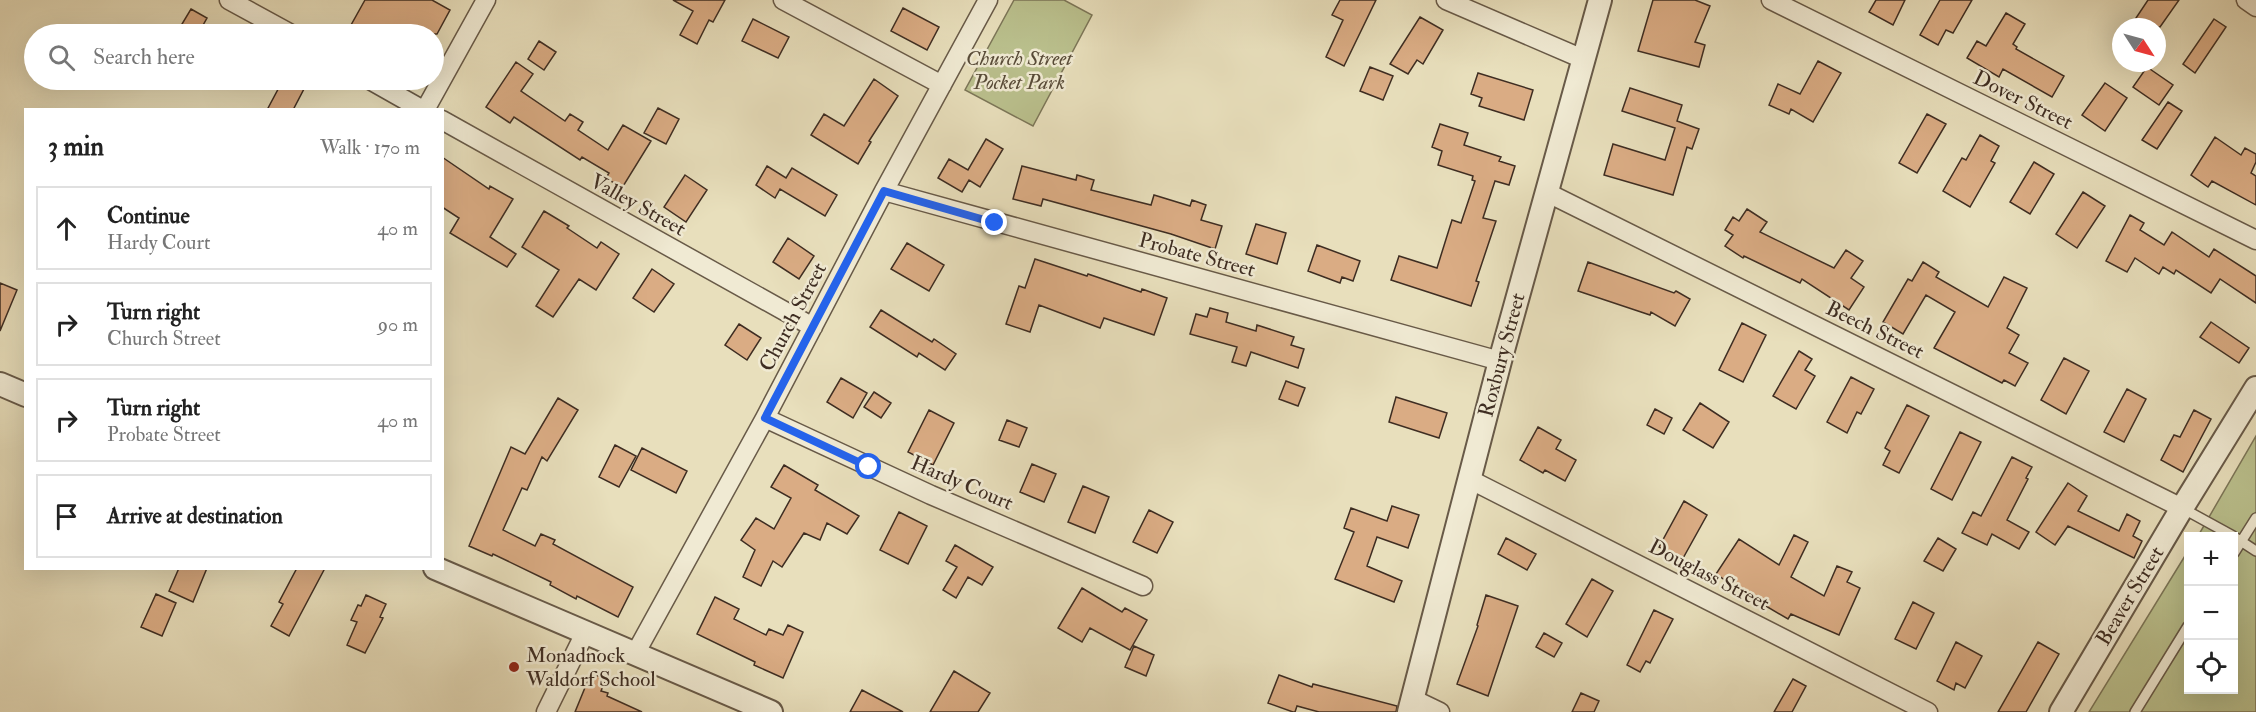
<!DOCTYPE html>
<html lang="en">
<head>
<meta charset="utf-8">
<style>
	:root { --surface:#fff; --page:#f6f6f6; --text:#222; --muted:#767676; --line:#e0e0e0 }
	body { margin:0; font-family:"IM FELL Double Pica",serif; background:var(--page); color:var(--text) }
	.controls { position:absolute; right:18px; bottom:18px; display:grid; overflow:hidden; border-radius:0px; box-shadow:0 6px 24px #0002 }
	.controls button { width:54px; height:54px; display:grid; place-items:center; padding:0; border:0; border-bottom:2px solid var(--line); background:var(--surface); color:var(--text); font:30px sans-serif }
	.compass { position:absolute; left:2112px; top:18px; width:54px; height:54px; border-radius:50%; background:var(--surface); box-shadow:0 6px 24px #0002; rotate:126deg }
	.stop { position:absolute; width:18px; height:18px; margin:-14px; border:4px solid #2563eb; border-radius:50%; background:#fff }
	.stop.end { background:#2563eb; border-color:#fff; box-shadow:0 2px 6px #0008 }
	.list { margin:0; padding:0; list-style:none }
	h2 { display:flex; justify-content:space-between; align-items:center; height:78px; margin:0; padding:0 24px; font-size:26px }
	h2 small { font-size:20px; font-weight:400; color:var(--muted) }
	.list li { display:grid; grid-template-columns:39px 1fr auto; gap:18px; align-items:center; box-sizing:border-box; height:84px; margin:0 12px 12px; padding:0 12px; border:2px solid var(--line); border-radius:0px }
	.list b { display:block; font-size:22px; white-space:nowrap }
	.list p { margin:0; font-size:20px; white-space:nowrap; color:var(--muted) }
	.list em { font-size:20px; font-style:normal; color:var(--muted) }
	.icon { flex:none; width:33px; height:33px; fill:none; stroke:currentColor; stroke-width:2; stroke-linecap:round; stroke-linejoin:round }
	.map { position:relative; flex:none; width:2256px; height:712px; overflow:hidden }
	.search { position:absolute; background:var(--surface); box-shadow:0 6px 24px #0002; left:24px; top:24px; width:420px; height:66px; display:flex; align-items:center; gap:15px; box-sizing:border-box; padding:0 21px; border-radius:33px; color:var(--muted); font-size:22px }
	.panel { position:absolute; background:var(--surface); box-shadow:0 6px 24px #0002; left:24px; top:108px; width:420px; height:462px; border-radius:0px }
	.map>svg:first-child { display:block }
</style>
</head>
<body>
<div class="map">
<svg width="2256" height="712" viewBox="0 0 2256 712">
	<rect width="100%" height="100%" fill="#e8dfbc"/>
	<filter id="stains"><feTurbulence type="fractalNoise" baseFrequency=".00333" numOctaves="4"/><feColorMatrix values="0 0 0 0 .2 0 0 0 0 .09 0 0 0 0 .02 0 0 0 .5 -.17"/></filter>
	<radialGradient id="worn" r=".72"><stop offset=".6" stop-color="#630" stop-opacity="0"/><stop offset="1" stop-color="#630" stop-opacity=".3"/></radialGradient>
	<path fill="#bac08d" stroke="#7c7658" stroke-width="1.5" d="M1014 0H1064L1092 15 1033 126 965 90Z
		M2256 436V712H2089L2188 551V690H2234V536H2198Z"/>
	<path fill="#daac84" stroke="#3e2d22" stroke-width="1.5" d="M365 0H432L450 10 437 34H346Z
		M673 0H725L713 22 709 20 697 44 680 35 693 11Z
		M1340 0H1376L1344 66 1326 57 1343 20 1332 15Z
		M1653 0H1695L1710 6 1695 42 1705 45 1699 67 1638 51Z
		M1876 0H1905L1893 25 1869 12Z
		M1940 0H1972L1953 33 1946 30 1938 45 1920 35Z
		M2148 0H2179L2160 27H2130Z
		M903 8 939 27 927 50 891 31Z
		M191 9 207 18 198 34H176Z
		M2006 13 2025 24 2013 44 2017 47 2016 49 2064 76 2052 97 2003 69 1999 77 1967 58 1977 41 1986 46Z
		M1420 17 1443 30 1423 64 1417 60 1408 74 1390 64Z
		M753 19 789 37 778 58 742 41Z
		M2214 19 2226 27 2195 73 2183 64Z
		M539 41 556 52 544 70 528 59Z
		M1818 61 1841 73 1813 122 1791 109 1789 114 1769 105 1778 84 1800 94Z
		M516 62 533 74 521 91 565 121 570 114 583 122 578 130 608 150 623 125 651 141 622 188 606 178 609 173 582 157 580 160 514 117 510 123 486 107Z
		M1370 67 1393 76 1383 100 1360 91Z
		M2147 67 2173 85 2159 105 2133 87Z
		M1478 73 1533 90 1524 120 1479 106 1482 98 1471 94Z
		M874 79 898 96 869 141 871 142 858 164 811 135 824 114 844 126Z
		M283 80H297L306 85 293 110H267Z
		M2105 83 2127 98 2105 131 2082 115Z
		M1630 88 1682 105 1677 121 1699 129 1692 149 1687 147 1673 195 1604 175 1613 144 1665 160 1675 128 1622 111Z
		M2168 102 2182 111 2157 149 2142 140Z
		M658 108 679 119 666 144 644 133Z
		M1927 114 1946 124 1917 173 1899 163Z
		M1440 124 1468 133 1464 145 1501 157 1499 161 1515 166 1509 185 1495 181 1483 218 1496 221 1476 281 1479 282 1471 306 1391 280 1399 256 1437 268 1452 220 1461 223 1475 181 1472 180 1473 176 1438 165 1442 151 1432 147Z
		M1980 135 1999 146 1991 161 1995 163 1970 207 1943 191 1962 158 1966 160Z
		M2215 137 2241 155 2245 148 2256 154V162L2251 173 2256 176V205L2212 181 2208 187 2191 175Z
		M986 139 1003 149 980 187 969 180 962 192 938 178 949 159 968 170Z
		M442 157 489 189 490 186 513 199 490 237 516 254 507 267 450 233 459 218 442 207Z
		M2034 162 2054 174 2030 214 2010 202Z
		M767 166 786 178 792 168 837 195 825 216 780 189 775 198 756 185Z
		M1022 166 1076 180 1077 175 1094 180 1091 190 1151 205 1154 195 1190 206 1192 200 1206 205 1201 220 1222 226 1215 249 1171 234 1043 199 1041 206 1013 199Z
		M685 175 707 190 686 222 664 207Z
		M2083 192 2105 206 2077 248 2056 234Z
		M1747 209 1767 222 1760 232 1834 268 1846 250 1863 261 1851 278 1864 287 1849 310 1802 279 1800 283 1744 256 1743 258 1725 246 1733 235 1725 230 1733 217 1739 221Z
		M544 211 569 226 567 228 597 248 601 242 619 254 596 290 579 279 553 317 536 306 559 270 522 247Z
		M2130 215 2144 223 2140 230 2164 245 2172 232 2209 257 2214 249 2256 276V303L2220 279 2211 293 2176 270 2174 274 2163 267 2159 274 2135 258 2127 272 2106 261Z
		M1256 224 1286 233 1277 264 1246 254Z
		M788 238 814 256 799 279 773 262Z
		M907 243 944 265 929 291 891 269Z
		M1317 245 1360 261 1353 281 1342 277 1340 283 1308 271Z
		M1035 259 1087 276 1088 274 1141 292 1142 289 1167 298 1154 335 1104 318 1100 328 1039 305 1030 332 1006 324 1019 286 1025 288Z
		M1588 262 1674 293 1676 291 1690 299 1675 326 1651 312 1650 315 1578 291Z
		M1923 262 1939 272 1936 277 1988 307 2004 277 2027 288 2007 328 2019 335 2009 353 2028 363 2015 386 2004 380 2002 383 1934 348 1955 312 1926 295 1903 334 1883 322 1908 279 1912 281Z
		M652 269 674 284 654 312 633 298Z
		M0 283 17 290 0 331Z
		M1210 308 1228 313 1226 322 1256 331 1257 325 1294 337 1291 345 1304 349 1298 368 1251 352 1246 366 1232 362 1237 347 1190 334 1196 314 1207 317Z
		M881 310 932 342 934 339 956 354 945 370 919 353 917 357 870 327Z
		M2211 322 2249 348 2239 363 2200 337Z
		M1742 323 1766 335 1743 382 1719 370Z
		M739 324 761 338 747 360 725 345Z
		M1799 351 1812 359 1805 370 1815 376 1796 409 1773 396Z
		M2064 358 2089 371 2066 414 2041 400Z
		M1851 377 1874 389 1861 414 1857 412 1847 433 1827 422Z
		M841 378 867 393 853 418 827 402Z
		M1286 381 1305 388 1298 406 1279 399Z
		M2127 389 2146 399 2124 442 2104 432Z
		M874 392 891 403 881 418 864 407Z
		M1396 397 1447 413 1439 438 1389 422Z
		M558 398 578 410 547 461 542 457 527 490 522 488 503 530 535 546 541 534 555 540 553 544 633 587 618 617 577 596 576 599 550 585 551 582 493 554 492 556 469 546 511 447 525 454Z
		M1700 403 1729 422 1713 448 1683 430Z
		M1907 405 1929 416 1899 473 1883 465 1890 451 1885 448Z
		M1655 409 1672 418 1664 434 1647 425Z
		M929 410 954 423 933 465 908 452Z
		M2194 410 2211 419 2183 472 2161 460 2174 435 2180 437Z
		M1007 420 1027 428 1019 447 999 440Z
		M1538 427 1561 440 1556 449 1576 460 1565 481 1545 470 1543 473 1520 460Z
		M1960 432 1981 442 1952 500 1931 489Z
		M615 445 636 456 619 487 599 477Z
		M642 448 687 471 676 493 631 470Z
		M2012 457 2032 467 2026 478 2028 479 2007 520 2029 532 2019 549 1992 534 1987 545 1962 533 1973 512 1981 516Z
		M1032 464 1056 474 1044 502 1020 492Z
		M784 465 818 485 815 490 859 516 847 534 827 523 820 540 804 533 782 567 773 561 761 586 743 577 755 550 741 540 756 518 774 529 791 498 771 487Z
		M2068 483 2087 496 2078 511 2119 531 2127 514 2140 521 2133 536 2142 541 2134 558 2068 526 2055 545 2036 532Z
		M1083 486 1109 497 1095 533 1068 522Z
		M1684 501 1707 515 1682 560 1659 547Z
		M1392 506 1419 515 1408 548 1377 537 1367 566 1402 581 1394 602 1335 579 1354 532 1344 528 1351 508 1387 521Z
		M1149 510 1173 522 1157 553 1133 542Z
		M899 512 927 526 908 564 880 550Z
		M1794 535 1808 542 1791 577 1824 596 1837 566 1852 572 1847 582 1860 588 1839 635 1791 614 1788 619 1749 596 1716 574 1739 539 1779 565Z
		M1506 538 1536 554 1527 570 1498 554Z
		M1938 538 1956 549 1943 571 1924 561Z
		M955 545 993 567 982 585 968 577 956 598 943 590 957 567 946 561Z
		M179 568H207L193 602 169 591Z
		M297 568H325L289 636 271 626 283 604 279 602Z
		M1592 579 1613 591 1587 637 1566 624Z
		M1082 588 1122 612 1125 608 1147 620 1130 650 1090 628 1082 642 1058 628Z
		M156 594 176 603 162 636 141 627Z
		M366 595 386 604 380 617 383 618 365 653 347 645 357 622 351 620 358 605 361 606Z
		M1486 595 1518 606 1488 696 1457 684 1478 626 1477 625Z
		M715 597 739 609 734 619 766 635 769 629 783 635 788 625 803 632 783 678 754 665 755 662 697 634Z
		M1913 602 1934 613 1916 649 1895 639Z
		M1654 610 1673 619 1650 663 1646 661 1640 672 1627 665Z
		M1544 633 1562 643 1554 657 1536 647Z
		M1956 642 1982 656 1965 688 1956 683 1954 690 1937 681Z
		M2038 642 2059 654 2026 712H1998Z
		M1134 646 1154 655 1146 676 1125 667Z
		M954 671 990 693 978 712H930Z
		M591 673 606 679 601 691 608 693 607 696 642 712H575Z
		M1279 675 1312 687 1313 684 1397 706 1396 712H1319L1297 706 1295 712H1293L1268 703Z
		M1793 679 1806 686 1792 712H1774Z
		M862 690 903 712H850Z
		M1581 693 1599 701 1594 712H1572Z"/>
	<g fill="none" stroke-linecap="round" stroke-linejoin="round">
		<g stroke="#685a48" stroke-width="12">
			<path id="service" d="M2182 508 2233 536
				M2236 538 2256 551
				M2234 553 2256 518
				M2135 712 2188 626"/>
		</g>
		<g stroke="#685a48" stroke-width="21">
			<path id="minor" d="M229 0 291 34
				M783 0 942 85
				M1446 0 1583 59
				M1771 0 2256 240
				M2246 0 2256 7
				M370 80 423 110
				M425 110 486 0
				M442 120 813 327
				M884 191 1500 361
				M1548 193 2182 508
				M765 418 931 495 1143 586
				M1469 479 1928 712
				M635 654 765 418 884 191 988 0
				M1413 699 1440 712
				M546 712 585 633"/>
		</g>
		<g stroke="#685a48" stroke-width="26">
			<path id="tertiary" d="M0 384 26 395
				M435 568 771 712
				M1409 712 1500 361 1600 0
				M2061 712 2182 508 2256 388"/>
		</g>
		<use href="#service" stroke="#f0ead3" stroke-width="9"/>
		<use href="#minor" stroke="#f0ead3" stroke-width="18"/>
		<use href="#tertiary" stroke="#f0ead3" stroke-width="22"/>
	</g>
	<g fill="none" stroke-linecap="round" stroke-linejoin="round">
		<path stroke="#2563eb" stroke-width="8" d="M869 467 765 418 884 191 995 223"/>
	</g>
	<circle fill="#8f2418" stroke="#f0ead3" stroke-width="2" cx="514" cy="667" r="6"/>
	<g text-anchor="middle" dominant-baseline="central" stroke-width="5" stroke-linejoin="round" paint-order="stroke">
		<g font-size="21" font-style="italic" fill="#574a37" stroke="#f0ead3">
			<text x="1019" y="58">Church Street<tspan x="1019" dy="24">Pocket Park</tspan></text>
		</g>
		<g font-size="21" fill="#3e2d22" stroke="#f0ead3">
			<text transform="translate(2023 100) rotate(26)">Dover Street</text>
			<text transform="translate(638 205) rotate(29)">Valley Street</text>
			<text transform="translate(1197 255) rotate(15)">Probate Street</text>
			<text transform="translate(793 317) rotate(-62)">Church Street</text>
			<text transform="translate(1875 330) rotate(26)">Beech Street</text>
			<text transform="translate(1502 355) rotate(-75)">Roxbury Street</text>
			<text transform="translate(962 483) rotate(23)">Hardy Court</text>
			<text transform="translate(1709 575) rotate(27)">Douglass Street</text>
			<text transform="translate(2130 596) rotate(-59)">Beaver Street</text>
		</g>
		<g font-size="21" fill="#3e2d22" stroke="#f0ead3" text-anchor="start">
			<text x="526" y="655">Monadnock<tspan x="526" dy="24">Waldorf School</tspan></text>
		</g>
	</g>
	<rect width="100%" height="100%" filter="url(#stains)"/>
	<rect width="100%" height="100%" fill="url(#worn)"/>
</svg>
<div class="controls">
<button>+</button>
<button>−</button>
<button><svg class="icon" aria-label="locate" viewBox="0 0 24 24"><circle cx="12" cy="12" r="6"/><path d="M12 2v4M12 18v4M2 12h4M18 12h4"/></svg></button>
</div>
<svg class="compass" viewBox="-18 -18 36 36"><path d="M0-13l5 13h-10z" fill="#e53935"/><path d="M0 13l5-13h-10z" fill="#767676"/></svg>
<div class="stop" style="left:869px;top:467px"></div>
<div class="stop end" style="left:995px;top:223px"></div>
<div class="search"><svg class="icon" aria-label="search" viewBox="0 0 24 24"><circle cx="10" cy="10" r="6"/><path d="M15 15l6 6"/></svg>Search here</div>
<section class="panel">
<h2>3 min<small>Walk · 170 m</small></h2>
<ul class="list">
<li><svg class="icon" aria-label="ahead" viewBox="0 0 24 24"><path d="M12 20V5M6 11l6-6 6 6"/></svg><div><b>Continue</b><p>Hardy Court</p></div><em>40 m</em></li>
<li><svg class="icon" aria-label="right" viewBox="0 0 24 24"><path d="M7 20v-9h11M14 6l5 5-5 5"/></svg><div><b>Turn right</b><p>Church Street</p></div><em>90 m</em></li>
<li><svg class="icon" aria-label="right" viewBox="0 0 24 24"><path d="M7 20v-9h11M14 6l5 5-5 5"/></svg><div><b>Turn right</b><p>Probate Street</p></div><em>40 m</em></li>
<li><svg class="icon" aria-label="arrive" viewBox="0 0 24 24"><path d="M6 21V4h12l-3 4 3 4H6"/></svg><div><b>Arrive at destination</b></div></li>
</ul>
</section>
</div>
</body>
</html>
